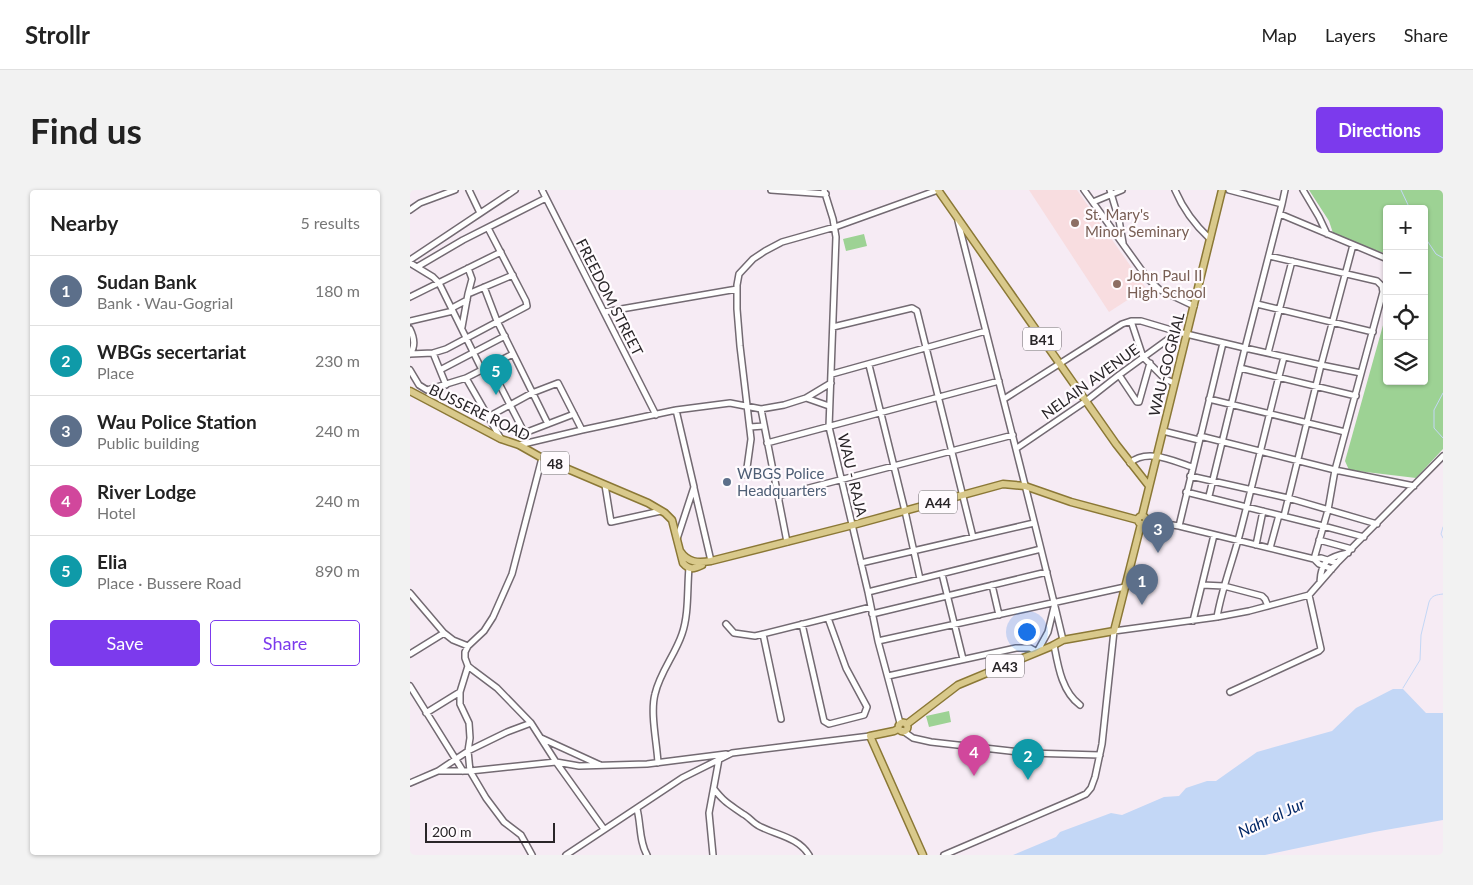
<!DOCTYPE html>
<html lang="en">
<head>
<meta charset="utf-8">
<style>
	:root { --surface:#fff; --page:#f2f2f2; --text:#222; --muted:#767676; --line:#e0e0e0; --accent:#7c3aed }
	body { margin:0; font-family:Lato,sans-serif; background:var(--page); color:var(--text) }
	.controls { position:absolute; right:15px; top:15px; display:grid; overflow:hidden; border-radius:5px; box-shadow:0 1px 4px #0004 }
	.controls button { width:45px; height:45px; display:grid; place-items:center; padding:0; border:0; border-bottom:1px solid var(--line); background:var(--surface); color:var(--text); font:25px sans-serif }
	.scale { position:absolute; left:15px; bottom:12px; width:130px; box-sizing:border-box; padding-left:5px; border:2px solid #292528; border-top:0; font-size:14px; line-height:18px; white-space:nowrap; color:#292528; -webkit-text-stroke:4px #fffbfe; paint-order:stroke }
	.you { position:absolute; left:616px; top:441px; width:18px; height:18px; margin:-12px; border:4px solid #fff; border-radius:50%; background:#1a73e8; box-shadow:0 0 0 8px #1a73e833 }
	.badge { display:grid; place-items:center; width:32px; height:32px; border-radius:50%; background:var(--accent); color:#fff; font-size:16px; font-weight:700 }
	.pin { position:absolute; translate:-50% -41px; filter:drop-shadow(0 1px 2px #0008) }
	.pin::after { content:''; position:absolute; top:26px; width:18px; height:15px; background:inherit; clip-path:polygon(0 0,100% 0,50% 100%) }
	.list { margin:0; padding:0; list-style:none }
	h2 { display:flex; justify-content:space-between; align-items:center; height:65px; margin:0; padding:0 20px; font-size:21px }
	h2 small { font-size:16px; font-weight:400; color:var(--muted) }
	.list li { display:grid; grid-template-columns:32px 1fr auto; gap:15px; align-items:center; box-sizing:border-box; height:70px; padding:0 20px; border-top:1px solid var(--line) }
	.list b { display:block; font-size:19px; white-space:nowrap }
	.list p { margin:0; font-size:16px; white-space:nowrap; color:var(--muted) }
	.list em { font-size:16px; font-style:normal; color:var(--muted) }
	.actions { display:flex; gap:10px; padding:15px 20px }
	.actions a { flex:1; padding:11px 0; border:1px solid var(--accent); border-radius:5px; text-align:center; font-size:18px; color:var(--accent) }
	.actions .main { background:var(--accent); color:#fff }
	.icon { flex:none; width:28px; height:28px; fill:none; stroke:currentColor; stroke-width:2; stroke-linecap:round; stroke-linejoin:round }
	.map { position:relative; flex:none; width:1033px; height:665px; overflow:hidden; border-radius:5px }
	header { display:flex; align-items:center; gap:30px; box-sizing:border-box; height:70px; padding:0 25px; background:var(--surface); border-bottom:1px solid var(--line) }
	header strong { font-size:24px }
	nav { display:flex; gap:28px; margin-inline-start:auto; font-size:18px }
	.intro { display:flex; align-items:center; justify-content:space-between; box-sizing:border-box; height:120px; padding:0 30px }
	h1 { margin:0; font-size:35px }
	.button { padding:12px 22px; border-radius:5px; background:var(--accent); color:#fff; font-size:18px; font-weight:700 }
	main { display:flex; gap:30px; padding:0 30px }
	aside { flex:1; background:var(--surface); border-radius:5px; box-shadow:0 1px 4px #0004 }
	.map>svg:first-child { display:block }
</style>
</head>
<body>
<header>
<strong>Strollr</strong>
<nav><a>Map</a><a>Layers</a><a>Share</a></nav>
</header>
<div class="intro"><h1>Find us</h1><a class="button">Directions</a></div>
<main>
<aside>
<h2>Nearby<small>5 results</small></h2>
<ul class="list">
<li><span class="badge" style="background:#5c6f8a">1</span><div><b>Sudan Bank</b><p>Bank · Wau-Gogrial</p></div><em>180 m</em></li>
<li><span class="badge" style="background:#0f9aa8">2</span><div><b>WBGs secertariat</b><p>Place</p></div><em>230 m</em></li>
<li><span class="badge" style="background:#5c6f8a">3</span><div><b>Wau Police Station</b><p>Public building</p></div><em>240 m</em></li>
<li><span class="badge" style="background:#d1479c">4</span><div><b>River Lodge</b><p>Hotel</p></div><em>240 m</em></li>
<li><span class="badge" style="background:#0f9aa8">5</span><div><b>Elia</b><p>Place · Bussere Road</p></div><em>890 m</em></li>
</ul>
<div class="actions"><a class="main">Save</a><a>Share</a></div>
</aside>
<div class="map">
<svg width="1033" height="665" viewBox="0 0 1033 665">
	<rect width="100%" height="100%" fill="#f6ebf4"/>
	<path fill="#f8dde0" d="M619 0H667L736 98 699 122Z"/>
	<path fill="#9dd294" d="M899 0H1033V259L1006 288 939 280 935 271 977 121V191H1014V19H977V64L924 46 919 31Z
		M454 44 457 56 436 61 433 49Z
		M539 521 541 532 519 537 516 526Z"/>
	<path fill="#c3d7f6" d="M983 499H993L1016 523H1033V630L964 642 855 665H603L646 647 650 642 701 623 712 625 754 607 769 606 776 598 797 591H806L847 562 922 541 946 518Z"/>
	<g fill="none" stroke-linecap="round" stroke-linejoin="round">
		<path stroke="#c3d7f6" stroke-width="1" d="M991 0 1000 19
			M1014 46 1026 64 1033 68
			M1033 203 1024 220V238L1033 248
			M1033 337 1031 344 1033 348
			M993 498 1010 470 1011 445 1019 412C1022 405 1026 405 1033 404"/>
		<g stroke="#736a72" stroke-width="8">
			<path id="minor" d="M59 0 70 23
				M132 0 246 225
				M361 0 416 4
				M414 0 423 29 426 47 419 237 458 402 468 451 490 533
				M674 0 738 89 750 100 784 116
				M700 0 709 30 713 53
				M765 0C773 19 785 35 800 49
				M893 0 909 27 917 44
				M683 12 712 0
				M872 14 875 0
				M0 20 10 13 45 0
				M870 24 975 68
				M548 31C583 171 620 310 653 450
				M943 55 911 175 951 183
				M859 66 967 91 972 96 973 102 925 280 1004 296
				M0 70 105 0
				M0 73 23 87 29 93 72 180
				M7 77 53 50 136 8
				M58 78 62 89 58 104
				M74 97 87 131 138 234
				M0 107 91 62
				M847 114 963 142
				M42 118 57 110
				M194 122 327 99
				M0 131 43 121
				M721 131 733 167 755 189 764 193
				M52 137 58 104 103 85
				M423 137 502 118 507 121 563 347
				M0 139C4 147 6 156 0 164
				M23 163 36 195
				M858 163 882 71
				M0 164 23 163 36 159 117 116 116 111 78 38
				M459 175 495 321 510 389
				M80 176 114 242H117L164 224
				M830 178 946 206
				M0 180 9 195 17 200 56 188 103 164
				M30 180 95 146
				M422 184 576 141
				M709 185 727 212H729L740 173
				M56 188 91 249
				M396 208 421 193
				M594 209 712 134 721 131H731L768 142 835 158 872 14 819 0
				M799 209 935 242
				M351 219 377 352
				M266 220 284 297 267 349
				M78 227 122 203 148 193 172 240
				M340 237 354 236
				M753 241 789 250
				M790 246 925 280 918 320 904 369
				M357 253 589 191
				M109 255 172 240 266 220 320 213 351 219 374 215 396 208 419 216
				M607 258 676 211 709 185 768 142
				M132 268 102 384 83 427 74 441 58 456 55 462V468L58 476 63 480 87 498 121 533 146 572 194 639
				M720 273C737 258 763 271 782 277
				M336 285 341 249 330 156 327 119V95L329 84 343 69 355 61 372 52 425 37 528 0
				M780 286 878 308 967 334
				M195 295 201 332 251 321
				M284 298 301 371
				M776 302 913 336 954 347
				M368 306 603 245
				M799 306 835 158 911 175 874 326
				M736 331 769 336 904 369 911 368 927 373
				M769 336 813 153
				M909 350 942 359
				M846 355 853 321
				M860 358 869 325
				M904 369 909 374 922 379
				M451 373 624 333
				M532 384 553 469
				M910 392C911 371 918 367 938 363
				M582 395 589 425
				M792 395 814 396 852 406 855 409 858 416
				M458 402 631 359
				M0 403 34 443
				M462 424 637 382
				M807 427C812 397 824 368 831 339 846 281 859 224 874 167
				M783 431 804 345
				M316 434 324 443 345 446 461 417
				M392 434 414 531 419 534 454 525 457 517 436 478 418 428
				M353 444 371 529
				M468 451 715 397
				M644 455C648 476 652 502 670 515
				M0 464 34 443 43 450 58 456
				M58 476 50 502V514L59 533 60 548 58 561 60 581 76 608 94 632 111 645 122 665
				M478 486 606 458H620L627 462 638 442 644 417
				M0 496 53 581
				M820 502 909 461 911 459 899 405
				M16 523 50 502
				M493 541 503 548 521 552 618 563 690 565
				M131 548 190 575
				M248 573C247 553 240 523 245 504 250 482 265 465 272 444 279 424 277 399 279 378
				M28 581H60L146 572 169 576 237 574 316 564
				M0 593 28 581 58 561 97 542 121 533
				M304 599C315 613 319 614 333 624 339 627 343 633 349 636 366 645 388 647 399 665
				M227 619C231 634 229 651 237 665
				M156 665 272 588 322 563 460 546
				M303 665 299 623 309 569
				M534 665 665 609 676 604 681 598 685 587 692 554 704 441 807 427 839 421 899 405 927 373 1033 266"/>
		</g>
		<g stroke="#8b7836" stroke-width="9">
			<path id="major" d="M528 0 706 254 739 296
				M0 201 91 249 109 255 132 268 238 313 255 323 262 330 273 373C279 380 284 379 292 375L291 372
				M728 330a4 4 0 1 1 8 0a4 4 0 1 1-8 0Z
				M732 326 812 0
				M270 361C278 373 288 373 301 371L443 335 593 294 615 296 661 312 728 330
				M488.5 537a4.5 4.5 0 1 1 9 0a4.5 4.5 0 1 1-9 0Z
				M497 534 548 495 642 456 653 450 704 441 731 334
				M488 539 484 541 460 546 513 665"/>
		</g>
		<use href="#minor" stroke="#fff" stroke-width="5"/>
		<use href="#major" stroke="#d9c98b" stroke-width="6"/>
	</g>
	<g fill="#8d6e63" stroke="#fffbfe" stroke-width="2">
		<circle cx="665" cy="33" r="5"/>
		<circle cx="707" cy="94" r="5"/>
	</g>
	<circle fill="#5c6f8a" stroke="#fffbfe" stroke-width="2" cx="317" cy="292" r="5"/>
	<g text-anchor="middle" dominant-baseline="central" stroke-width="4.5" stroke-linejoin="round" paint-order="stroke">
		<g fill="#fffbfe" stroke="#696568" stroke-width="1">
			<rect x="613" y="137.5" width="38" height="23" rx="4"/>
			<rect x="131" y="261.5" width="28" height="23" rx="4"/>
			<rect x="509" y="300.5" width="38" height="23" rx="4"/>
			<rect x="576" y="464.5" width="38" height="23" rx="4"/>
		</g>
		<g font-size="14" font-weight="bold" fill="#292528">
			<text x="632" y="149">B41</text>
			<text x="145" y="273">48</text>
			<text x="528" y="312">A44</text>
			<text x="595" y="476">A43</text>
		</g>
		<g font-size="15" fill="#785e54" stroke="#fffbfe" text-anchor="start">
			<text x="675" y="24">St. Mary's<tspan x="675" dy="17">Minor Seminary</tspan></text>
			<text x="717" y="85">John Paul II<tspan x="717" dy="17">High School</tspan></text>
		</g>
		<g font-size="15" fill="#292528" stroke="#fffbfe">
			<text transform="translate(200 107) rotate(63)">FREEDOM STREET</text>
			<text transform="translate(756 174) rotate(-76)">WAU-GOGRIAL</text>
			<text transform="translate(680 191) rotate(-36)">NELAIN AVENUE</text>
			<text transform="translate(70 222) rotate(26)">BUSSERE ROAD</text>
			<text transform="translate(443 285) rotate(77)">WAU - RAJA</text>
		</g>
		<g font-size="15" fill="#4e5e75" stroke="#fffbfe" text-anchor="start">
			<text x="327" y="283">WBGS Police<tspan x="327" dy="17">Headquarters</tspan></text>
		</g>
		<g font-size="16" font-style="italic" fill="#002665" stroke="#fffbfe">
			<text transform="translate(861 627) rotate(-25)">Nahr al Jur</text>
		</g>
	</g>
</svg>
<div class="controls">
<button>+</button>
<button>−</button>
<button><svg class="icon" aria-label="locate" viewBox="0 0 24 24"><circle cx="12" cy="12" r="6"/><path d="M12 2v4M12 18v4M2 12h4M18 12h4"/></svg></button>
<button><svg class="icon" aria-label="layers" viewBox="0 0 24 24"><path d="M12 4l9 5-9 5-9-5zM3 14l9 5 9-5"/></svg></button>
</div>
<div class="scale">200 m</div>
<div class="you"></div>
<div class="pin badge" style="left:732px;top:415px;background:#5c6f8a">1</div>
<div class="pin badge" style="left:618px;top:590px;background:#0f9aa8">2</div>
<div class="pin badge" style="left:748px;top:363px;background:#5c6f8a">3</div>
<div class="pin badge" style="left:564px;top:586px;background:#d1479c">4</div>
<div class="pin badge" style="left:86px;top:205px;background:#0f9aa8">5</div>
</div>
</main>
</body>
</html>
